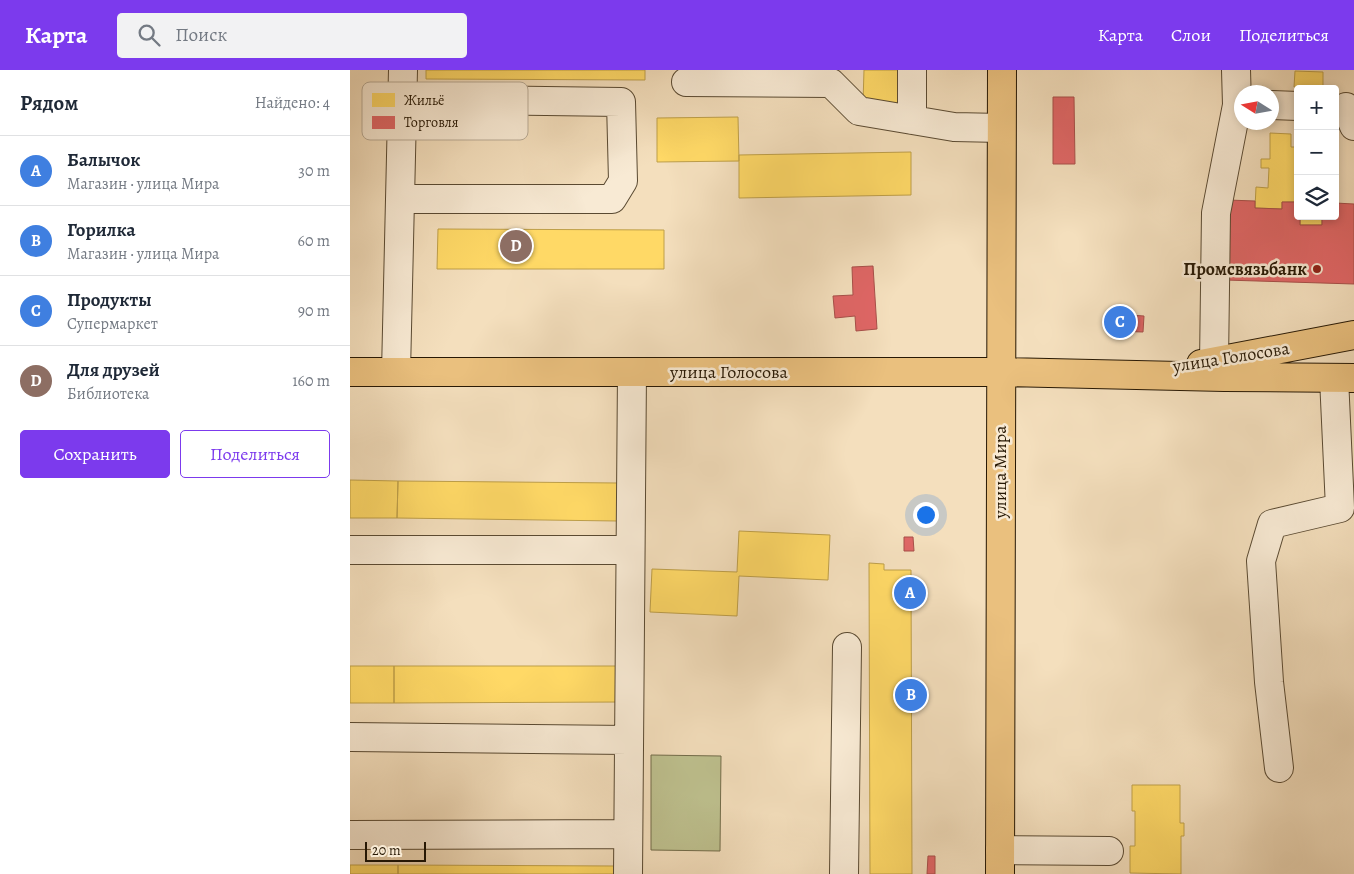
<!DOCTYPE html>
<html lang="ru">
<head>
<meta charset="utf-8">
<style>
	:root { --surface:#fff; --page:#f2f2f3; --text:#1f2937; --muted:#747a83; --line:#e0e1e3; --accent:#7c3aed }
	body { margin:0; font-family:Alegreya,serif; background:var(--page); color:var(--text) }
	.controls { position:absolute; right:15px; top:15px; display:grid; overflow:hidden; border-radius:5px; box-shadow:0 2px 8px #0003 }
	.controls button { width:45px; height:45px; display:grid; place-items:center; padding:0; border:0; border-bottom:1px solid var(--line); background:var(--surface); color:var(--text); font:25px sans-serif }
	.compass { position:absolute; left:884px; top:15px; width:45px; height:45px; border-radius:50%; background:var(--surface); box-shadow:0 2px 8px #0003; rotate:281deg }
	.scale { position:absolute; left:15px; bottom:12px; width:61px; box-sizing:border-box; padding-left:5px; border:2px solid #271804; border-top:0; font-size:14px; line-height:18px; white-space:nowrap; color:#271804; -webkit-text-stroke:4px #f8ead4; paint-order:stroke }
	.you { position:absolute; left:575px; top:444px; width:18px; height:18px; margin:-12px; border:4px solid #fff; border-radius:50%; background:#1a73e8; box-shadow:0 0 0 8px #1a73e833 }
	.badge { display:grid; place-items:center; width:32px; height:32px; border-radius:50%; background:var(--accent); color:#fff; font-size:16px; font-weight:700 }
	.pin { position:absolute; translate:-50% -50%; border:2px solid #fff; box-shadow:0 1px 5px #0006 }
	.list { margin:0; padding:0; list-style:none }
	h2 { display:flex; justify-content:space-between; align-items:center; height:65px; margin:0; padding:0 20px; font-size:21px }
	h2 small { font-size:16px; font-weight:400; color:var(--muted) }
	.list li { display:grid; grid-template-columns:32px 1fr auto; gap:15px; align-items:center; box-sizing:border-box; height:70px; padding:0 20px; border-top:1px solid var(--line) }
	.list b { display:block; font-size:19px; white-space:nowrap }
	.list p { margin:0; font-size:16px; white-space:nowrap; color:var(--muted) }
	.list em { font-size:16px; font-style:normal; color:var(--muted) }
	.actions { display:flex; gap:10px; padding:15px 20px }
	.actions a { flex:1; padding:11px 0; border:1px solid var(--accent); border-radius:5px; text-align:center; font-size:18px; color:var(--accent) }
	.actions .main { background:var(--accent); color:#fff }
	.icon { flex:none; width:28px; height:28px; fill:none; stroke:currentColor; stroke-width:2; stroke-linecap:round; stroke-linejoin:round }
	.map { position:relative; flex:none; width:1004px; height:804px; overflow:hidden }
	header { display:flex; align-items:center; gap:30px; box-sizing:border-box; height:70px; padding:0 25px; background:var(--accent); color:#fff }
	header strong { font-size:24px }
	nav { display:flex; gap:28px; margin-inline-start:auto; font-size:18px }
	.search { width:350px; height:45px; background:var(--page); display:flex; align-items:center; gap:12px; box-sizing:border-box; padding:0 18px; border-radius:5px; color:var(--muted); font-size:19px }
	main { display:flex }
	aside { flex:1; background:var(--surface) }
	.map>svg:first-child { display:block }
</style>
</head>
<body>
<header>
<strong>Карта</strong>
<div class="search"><svg class="icon" aria-label="search" viewBox="0 0 24 24"><circle cx="10" cy="10" r="6"/><path d="M15 15l6 6"/></svg>Поиск</div>
<nav><a>Карта</a><a>Слои</a><a>Поделиться</a></nav>
</header>
<main>
<aside>
<h2>Рядом<small>Найдено: 4</small></h2>
<ul class="list">
<li><span class="badge" style="background:#3f7fe0">A</span><div><b>Балычок</b><p>Магазин · улица Мира</p></div><em>30 m</em></li>
<li><span class="badge" style="background:#3f7fe0">B</span><div><b>Горилка</b><p>Магазин · улица Мира</p></div><em>60 m</em></li>
<li><span class="badge" style="background:#3f7fe0">C</span><div><b>Продукты</b><p>Супермаркет</p></div><em>90 m</em></li>
<li><span class="badge" style="background:#8d6e63">D</span><div><b>Для друзей</b><p>Библиотека</p></div><em>160 m</em></li>
</ul>
<div class="actions"><a class="main">Сохранить</a><a>Поделиться</a></div>
</aside>
<div class="map">
<svg width="1004" height="804" viewBox="0 0 1004 804">
	<rect width="100%" height="100%" fill="#f4dfbd"/>
	<filter id="stains"><feTurbulence type="fractalNoise" baseFrequency=".004" numOctaves="4"/><feColorMatrix values="0 0 0 0 .2 0 0 0 0 .09 0 0 0 0 .02 0 0 0 .5 -.17"/></filter>
	<radialGradient id="worn" r=".72"><stop offset=".6" stop-color="#630" stop-opacity="0"/><stop offset="1" stop-color="#630" stop-opacity=".3"/></radialGradient>
	<path fill="#bec18f" stroke="#726c4a" d="M301 685 371 686 370 781 301 780Z"/>
	<path fill="#ffd966" stroke="#be9f49" d="M76 0H295V10L76 9Z
		M514 0H552V33H513Z
		M945 1 973 2V17H944Z
		M388 47 389 91 307 92V48Z
		M920 63 941 64V77H948V132H932V139L905 138 906 117 918 118 919 98H911V89H920Z
		M561 82V125L389 128V85Z
		M950 146H972V155H950Z
		M88 159 314 160V199H87Z
		M0 410 48 411 47 448H0Z
		M48 411 268 413 267 451 47 448Z
		M389 461 480 465 478 510 389 506 387 546 300 542 302 499 387 502Z
		M519 493 534 494V500H561L562 804H520Z
		M0 596H44V633H0Z
		M44 596H270V632L44 633Z
		M782 715H830V753H834V766H831V804L780 803V776H785V741H782Z
		M0 795H48V804H0Z
		M48 795 265 796V804H48Z"/>
	<path fill="#e06666" stroke="#a84f49" d="M703 27H724L725 94H703Z
		M878 130 905 131V138L932 139V132H948V146H950V155H972V146H985V133L1004 134V214L875 210Z
		M523 196 527 259 506 261 505 246 485 248 483 226 503 225 502 197Z
		M766 244 794 246 793 262 765 261Z
		M554 467H563L564 481H554Z
		M578 786H585V804H577Z"/>
	<g fill="none" stroke-linecap="round" stroke-linejoin="round">
		<g stroke="#5a4a32" stroke-width="30">
			<path id="minor" d="M336 12 481 13 509 41 604 57 651 58
				M922 35 948 36
				M996 37 1004 56
				M562 50V0
				M50 129H262L273 111 271 32 52 29
				M864 293 866 143 887 35 886 0
				M46 302 53 0
				M0 480H280
				M0 667 278 670
				M929 698 919 612 911 491 922 454 990 438 984 308
				M0 765 278 764
				M650 780 759 781
				M278 804 282 302
				M494 804 497 577"/>
		</g>
		<g stroke="#271804" stroke-width="30">
			<path id="major" d="M851 294 1004 265
				M0 302H650L874 307 1004 308
				M650 804 652 0"/>
		</g>
		<use href="#minor" stroke="#f8ead4" stroke-width="28"/>
		<use href="#major" stroke="#eac07e" stroke-width="28"/>
	</g>
	<circle fill="#8f2418" stroke="#f8ead4" stroke-width="2" cx="967" cy="199" r="5"/>
	<g text-anchor="middle" dominant-baseline="central" stroke-width="5" stroke-linejoin="round" paint-order="stroke">
		<g font-size="18" font-weight="bold" fill="#271804" stroke="#f8ead4" text-anchor="end">
			<text x="957" y="199">Промсвязьбанк</text>
		</g>
		<g font-size="18" fill="#271804" stroke="#f8ead4">
			<text transform="translate(881 287) rotate(-9)">улица Голосова</text>
			<text x="379" y="302">улица Голосова</text>
			<text transform="translate(650 402) rotate(-90)">улица Мира</text>
		</g>
	</g>
	<rect x="12" y="12" width="166" height="58" rx="8" fill="#f8ead4" stroke="#b9ab96" stroke-width="1"/>
	<rect x="22" y="23" width="23" height="14" fill="#ffd966"/>
	<rect x="22" y="46" width="23" height="13" fill="#e06666"/>
	<g font-size="14" fill="#271804">
		<text x="54" y="35">Жильё</text>
		<text x="54" y="57">Торговля</text>
	</g>
	<rect width="100%" height="100%" filter="url(#stains)"/>
	<rect width="100%" height="100%" fill="url(#worn)"/>
</svg>
<div class="controls">
<button>+</button>
<button>−</button>
<button><svg class="icon" aria-label="layers" viewBox="0 0 24 24"><path d="M12 4l9 5-9 5-9-5zM3 14l9 5 9-5"/></svg></button>
</div>
<svg class="compass" viewBox="-18 -18 36 36"><path d="M0-13l5 13h-10z" fill="#e53935"/><path d="M0 13l5-13h-10z" fill="#747a83"/></svg>
<div class="scale">20 m</div>
<div class="you"></div>
<div class="pin badge" style="left:560px;top:523px;background:#3f7fe0">A</div>
<div class="pin badge" style="left:561px;top:625px;background:#3f7fe0">B</div>
<div class="pin badge" style="left:770px;top:252px;background:#3f7fe0">C</div>
<div class="pin badge" style="left:166px;top:176px;background:#8d6e63">D</div>
</div>
</main>
</body>
</html>
